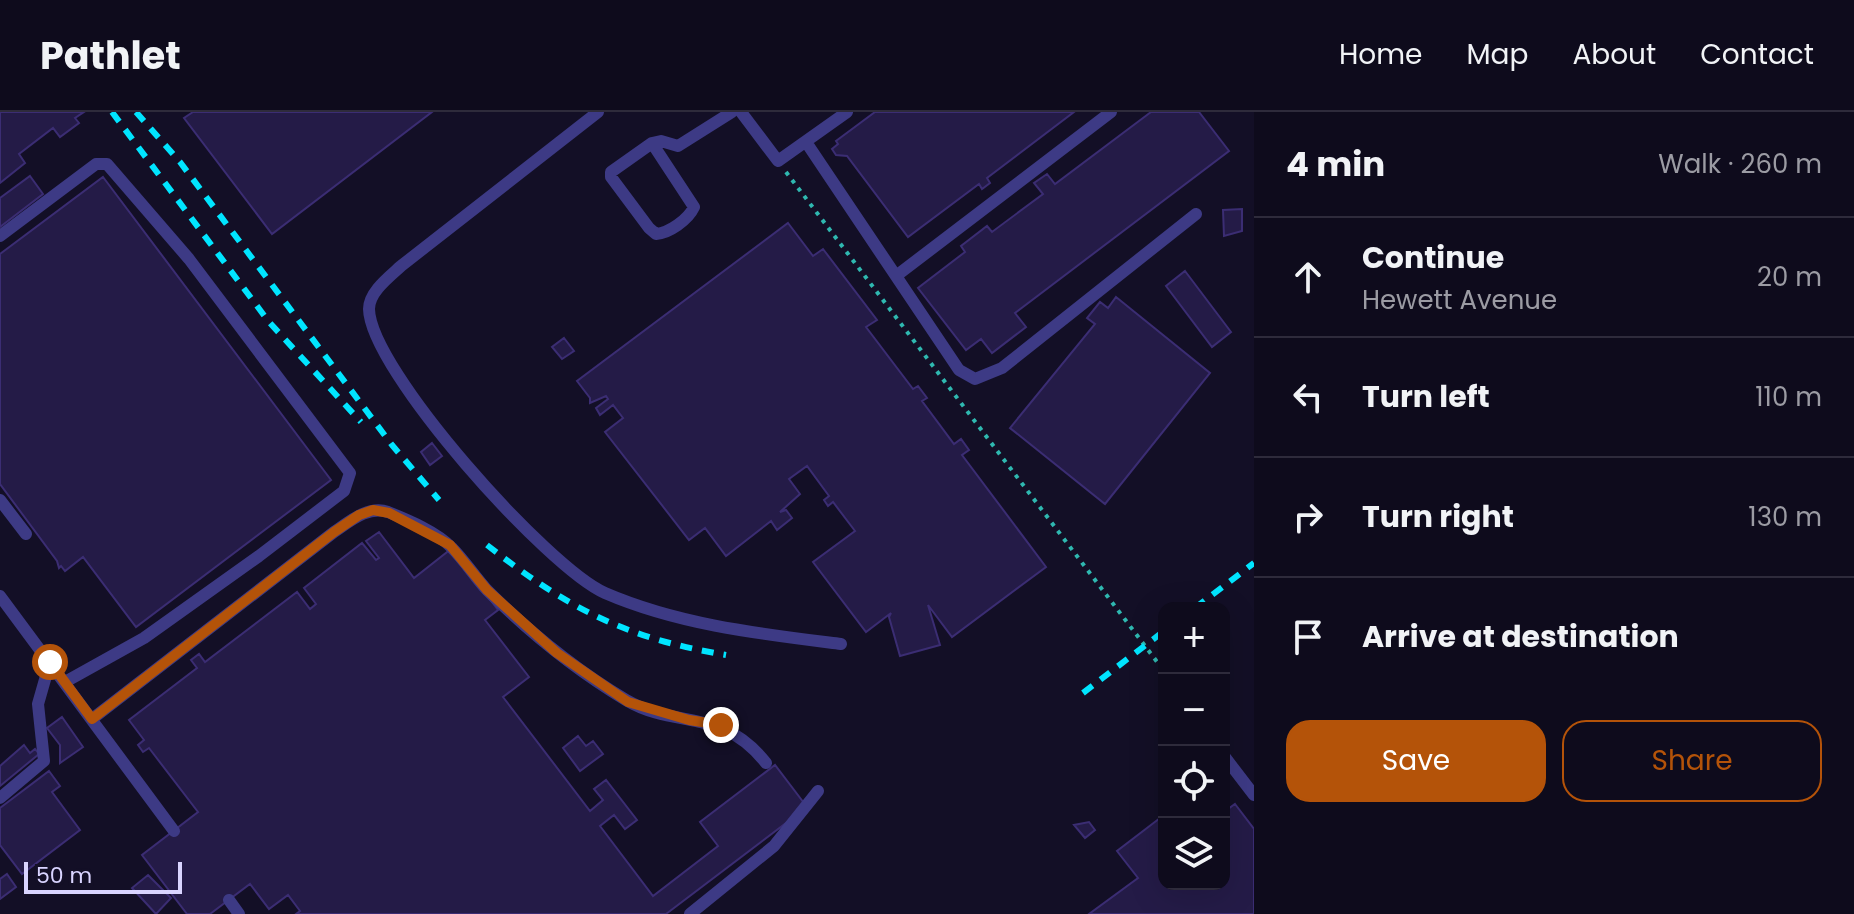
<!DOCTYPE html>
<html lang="en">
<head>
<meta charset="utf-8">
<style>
	:root { --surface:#0e0b1c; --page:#1c1929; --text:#f1f3f6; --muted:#9b9ba3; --line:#2e2b3b; --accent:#b45309 }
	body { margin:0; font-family:Poppins,sans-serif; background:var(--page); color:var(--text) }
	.controls { position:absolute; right:24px; bottom:24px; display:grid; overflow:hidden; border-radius:16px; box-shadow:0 8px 32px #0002 }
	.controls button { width:72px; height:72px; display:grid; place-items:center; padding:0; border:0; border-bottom:2px solid var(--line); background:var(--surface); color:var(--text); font:40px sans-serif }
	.scale { position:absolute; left:24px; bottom:20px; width:158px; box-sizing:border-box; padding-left:8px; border:4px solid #d9d4ff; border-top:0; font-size:22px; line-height:28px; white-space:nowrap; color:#d9d4ff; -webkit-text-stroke:6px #130f26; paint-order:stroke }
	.stop { position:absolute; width:24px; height:24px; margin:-18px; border:6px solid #b45309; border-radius:50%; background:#fff }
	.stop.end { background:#b45309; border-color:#fff; box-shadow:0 2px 8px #0008 }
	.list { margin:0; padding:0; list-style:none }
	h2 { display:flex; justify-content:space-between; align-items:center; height:104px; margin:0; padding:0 32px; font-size:34px }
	h2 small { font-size:26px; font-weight:400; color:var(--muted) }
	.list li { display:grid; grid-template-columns:52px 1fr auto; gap:24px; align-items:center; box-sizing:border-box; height:120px; padding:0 32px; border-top:2px solid var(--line) }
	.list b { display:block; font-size:30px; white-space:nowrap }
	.list p { margin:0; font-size:26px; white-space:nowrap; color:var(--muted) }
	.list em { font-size:26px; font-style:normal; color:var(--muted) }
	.actions { display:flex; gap:16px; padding:24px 32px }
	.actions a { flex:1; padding:18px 0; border:2px solid var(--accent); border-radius:24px; text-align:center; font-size:28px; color:var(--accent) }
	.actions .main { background:var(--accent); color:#fff }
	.icon { flex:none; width:44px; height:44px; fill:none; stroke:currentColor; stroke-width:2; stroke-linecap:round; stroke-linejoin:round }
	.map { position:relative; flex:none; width:1254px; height:802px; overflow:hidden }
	header { display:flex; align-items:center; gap:48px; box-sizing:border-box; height:112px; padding:0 40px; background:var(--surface); border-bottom:2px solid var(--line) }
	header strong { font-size:38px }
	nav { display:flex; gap:44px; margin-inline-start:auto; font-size:28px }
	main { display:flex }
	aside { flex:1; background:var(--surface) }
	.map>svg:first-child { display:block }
</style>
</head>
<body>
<header>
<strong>Pathlet</strong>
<nav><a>Home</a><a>Map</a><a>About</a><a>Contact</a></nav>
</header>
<main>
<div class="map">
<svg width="1254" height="802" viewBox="0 0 1254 802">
	<rect width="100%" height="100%" fill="#130f26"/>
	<path fill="#241b47" stroke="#3b2d73" stroke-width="2" d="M0 0H84L75 6 79 11 60 25 53 16 19 42 25 51 0 71Z
		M193 0H432L272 122 184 6Z
		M875 0H1074L987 66 990 71 982 77 979 72 908 125 847 44 836 43 832 37 838 32 836 29Z
		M1151 0H1199L1229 39 1015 201 1026 215 992 241 981 227 966 238 918 176 965 140 961 134 987 114 992 120 1043 82 1034 71 1047 62 1055 72Z
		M30 64 43 82 0 115V86Z
		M103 65 331 368 136 515 83 445 65 459 61 454 59 456 57 449 0 372V142Z
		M1242 97V119L1224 124 1223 98Z
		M788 111 813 144 823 137 877 208 866 215 913 277 918 274 927 286 922 289 954 332 961 327 969 338 962 343 1046 455 952 525 928 493 940 533 900 544 889 505 891 501 866 520 813 450 855 419 833 390 828 394 824 388 829 384 807 354 789 367 800 382 780 400 786 398 792 406 777 418 771 409 726 444 705 416 689 428 605 320 623 306 613 293 600 303 596 296 608 287 606 284 590 291V286L577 269Z
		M1185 159 1231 220 1212 235 1166 174Z
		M1116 185 1210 261 1105 392 1010 316 1095 212 1087 206 1100 190 1108 196Z
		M564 226 574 239 562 247 552 235Z
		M432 331 442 344 430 353 421 340Z
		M379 420 414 466 451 437 498 498 485 508 529 565 503 585 590 699 603 688 594 677 606 668 637 708 625 717 614 703 600 714 653 784 718 734 700 710 775 653 807 695 666 802H296L300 799 288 783 269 797 250 772 210 802H187L142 743 198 700 149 636 143 640 138 633 144 628 129 608 197 556 191 548 199 542 205 550 297 480 310 497 316 492 304 476 362 431 376 448 379 446 366 429Z
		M62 605 83 635 60 651V633L47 616Z
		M578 624 586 634 593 629 603 642 580 659 563 636Z
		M24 633 30 641 35 637 39 642 0 674V654Z
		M49 659 60 674 52 680 80 718 22 762 0 733V696Z
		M1235 692 1254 717V802H1089L1138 766 1117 739 1164 703V772H1224V700Z
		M1089 710 1095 718 1085 726 1074 713Z
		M7 762 16 775 0 787V767Z
		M148 763 171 786 156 802 132 776Z"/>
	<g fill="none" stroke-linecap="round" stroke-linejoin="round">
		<path stroke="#2fb8b0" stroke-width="4" stroke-dasharray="4 6" stroke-linecap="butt" d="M786 60 1164 559"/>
		<path stroke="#3d3a85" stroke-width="12" d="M598 0 401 154C389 165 369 180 369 197 370 258 548 456 605 481 679 513 761 522 841 532
			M741 0 778 49 847 0
			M806 30 959 258 975 267 1002 256 1196 102
			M652 31 694 95C688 108 669 121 656 122L649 116 611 65V60L652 31 661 29 678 34 732 0
			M0 124 96 52H107L189 147 350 361 344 379 259 444 144 526 65 570
			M896 164 1111 0
			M0 388 26 422
			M0 484 174 719
			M92 607 334 420C349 410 368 393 388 400 408 408 437 420 452 436 465 449 475 465 487 478 528 519 576 558 626 588 677 618 721 594 766 651
			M1224 644 1254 683
			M0 686 44 649 38 592 50 550
			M229 788 239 802
			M690 802 774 734 818 679"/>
		<path stroke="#00e5ff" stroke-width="6" stroke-dasharray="12 10" stroke-linecap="butt" d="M112 0 269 210 361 310
			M136 0 180 50 392 333 439 388
			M487 433C567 496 625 526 726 543
			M1195 496 1254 451
			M1083 581 1164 519"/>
	</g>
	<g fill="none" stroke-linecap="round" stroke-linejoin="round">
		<path stroke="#b45309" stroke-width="10" d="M50 550 92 607 334 420 359 403 373 398 389 401 450 433 487 478 557 541 628 590 689 608 721 613"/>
	</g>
</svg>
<div class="controls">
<button>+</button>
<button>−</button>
<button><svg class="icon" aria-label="locate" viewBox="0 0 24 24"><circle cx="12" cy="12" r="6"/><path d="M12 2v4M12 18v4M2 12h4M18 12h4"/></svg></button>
<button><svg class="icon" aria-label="layers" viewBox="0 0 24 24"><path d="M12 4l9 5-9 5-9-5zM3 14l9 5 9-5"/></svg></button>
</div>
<div class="scale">50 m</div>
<div class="stop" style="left:50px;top:550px"></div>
<div class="stop end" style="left:721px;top:613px"></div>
</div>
<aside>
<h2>4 min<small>Walk · 260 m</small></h2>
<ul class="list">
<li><svg class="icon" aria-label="ahead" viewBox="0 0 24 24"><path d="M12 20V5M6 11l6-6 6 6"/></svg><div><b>Continue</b><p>Hewett Avenue</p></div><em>20 m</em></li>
<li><svg class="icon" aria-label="left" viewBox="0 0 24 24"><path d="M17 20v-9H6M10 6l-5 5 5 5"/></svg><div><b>Turn left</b></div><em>110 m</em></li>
<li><svg class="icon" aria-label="right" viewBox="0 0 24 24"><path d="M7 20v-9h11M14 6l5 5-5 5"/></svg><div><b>Turn right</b></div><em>130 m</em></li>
<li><svg class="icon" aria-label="arrive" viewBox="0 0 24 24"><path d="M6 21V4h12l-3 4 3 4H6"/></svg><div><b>Arrive at destination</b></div></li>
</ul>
<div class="actions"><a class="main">Save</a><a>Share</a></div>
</aside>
</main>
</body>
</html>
